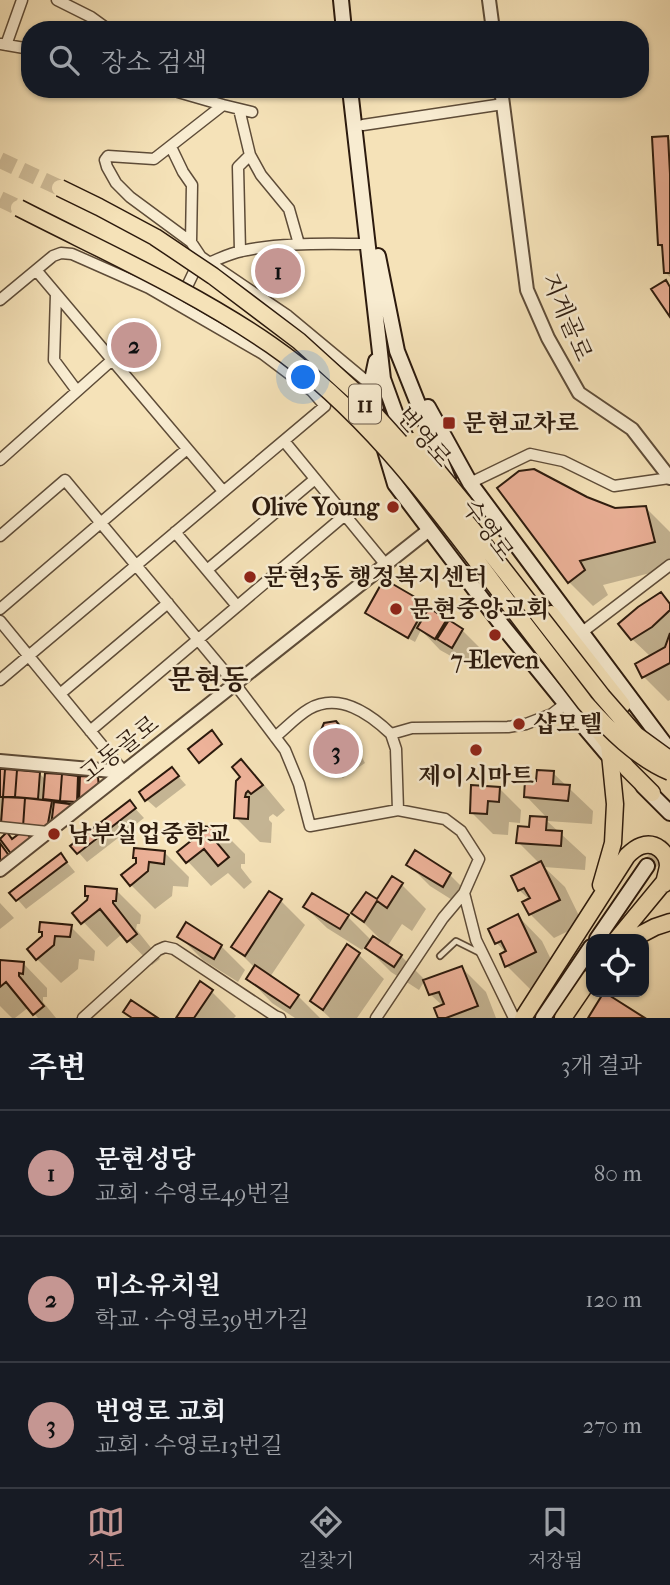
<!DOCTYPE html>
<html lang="ko">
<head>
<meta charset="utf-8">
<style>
	:root { --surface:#171b24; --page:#242831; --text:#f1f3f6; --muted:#9ea1a6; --line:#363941; --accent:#c59692 }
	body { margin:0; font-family:"IM FELL French Canon","Noto Serif KR",serif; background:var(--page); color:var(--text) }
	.controls { position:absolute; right:21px; bottom:21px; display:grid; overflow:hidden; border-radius:14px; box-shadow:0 2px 5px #0004 }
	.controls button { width:63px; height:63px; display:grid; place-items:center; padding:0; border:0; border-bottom:2px solid var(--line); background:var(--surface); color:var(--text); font:35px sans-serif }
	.you { position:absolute; left:304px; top:378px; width:24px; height:24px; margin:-18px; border:5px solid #fff; border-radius:50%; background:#1a73e8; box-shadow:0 0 0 10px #1a73e833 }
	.badge { display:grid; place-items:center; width:46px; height:46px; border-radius:50%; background:var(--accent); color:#111; font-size:23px; font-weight:700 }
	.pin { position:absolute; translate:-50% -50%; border:4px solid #fff; box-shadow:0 2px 7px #0006 }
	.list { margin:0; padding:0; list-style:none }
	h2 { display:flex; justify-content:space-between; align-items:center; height:91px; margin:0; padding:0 28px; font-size:30px }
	h2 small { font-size:23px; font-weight:400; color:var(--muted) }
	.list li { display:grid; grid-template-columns:46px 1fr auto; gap:21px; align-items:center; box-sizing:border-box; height:126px; padding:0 28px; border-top:2px solid var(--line) }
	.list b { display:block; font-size:26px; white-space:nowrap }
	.list p { margin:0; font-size:23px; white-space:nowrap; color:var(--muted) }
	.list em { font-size:23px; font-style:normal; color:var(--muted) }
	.icon { flex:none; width:38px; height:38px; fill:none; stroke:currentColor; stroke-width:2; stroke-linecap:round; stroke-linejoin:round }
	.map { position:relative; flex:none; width:670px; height:1018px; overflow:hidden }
	.search { position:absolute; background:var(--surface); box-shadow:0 2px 5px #0004; left:21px; right:21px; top:21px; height:77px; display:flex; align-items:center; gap:18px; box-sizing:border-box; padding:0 24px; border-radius:28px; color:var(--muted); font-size:26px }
	.sheet { height:469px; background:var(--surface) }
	nav { display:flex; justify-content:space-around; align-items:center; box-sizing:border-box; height:98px; border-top:2px solid var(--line); background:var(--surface); font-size:19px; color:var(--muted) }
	nav a { display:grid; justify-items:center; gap:4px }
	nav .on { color:var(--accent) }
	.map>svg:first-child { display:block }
</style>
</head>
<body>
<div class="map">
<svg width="670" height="1018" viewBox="0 0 670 1018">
	<rect width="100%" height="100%" fill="#f5e2b8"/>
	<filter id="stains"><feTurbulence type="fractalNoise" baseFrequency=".00286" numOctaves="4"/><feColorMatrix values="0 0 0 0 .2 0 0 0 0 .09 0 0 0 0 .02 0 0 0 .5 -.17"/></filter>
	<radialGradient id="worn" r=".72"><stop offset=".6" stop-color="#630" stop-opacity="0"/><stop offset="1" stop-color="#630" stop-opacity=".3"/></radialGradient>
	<path fill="#0003" d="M667 138 670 140V277L665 272 664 250 659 245Z
		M286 254 295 264 297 281 287 288 283 289 259 265Z
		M499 488 587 498 615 510 646 508 670 532V568L603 585 608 595 593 606 569 582Z
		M661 594 670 603V700L668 701 644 677 651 657 632 639Z
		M426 605 432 611 462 630 480 648 470 664 459 657 458 660 440 650 421 630 415 642 373 619 367 613Z
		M341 729 355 745 365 763 343 778 334 776 315 758Z
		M241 761 265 786 285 810 277 817 273 814 269 817V820L272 823 271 843 260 842 236 818 243 777Z
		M172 769 186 785 156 808 147 800Z
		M0 770 40 774 46 780 77 778 82 782 97 778 100 781 101 791 51 833 0 824Z
		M553 773 593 811 592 824 547 821 586 857 585 870 544 867 565 887 583 924 554 938 530 914V900L519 890 540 864 518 842 531 829 532 818 548 819 526 796 538 783Z
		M499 788 521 810 520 823 509 822 508 835 493 834 471 812Z
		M130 803 144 818 87 862 73 846Z
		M221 830 245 854V864H241V868L252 882 244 889 228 873 211 886 179 852 194 841V837L191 834Z
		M165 853 189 877 188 887 173 886 172 896 155 909 131 885 137 864 138 860 135 857Z
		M415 853 450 875 472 897 465 908 430 886 408 864Z
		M61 855 75 872 26 909 12 893Z
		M392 878 402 885 426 909 412 931 402 924 387 947 401 956 425 980 419 990 391 972 365 946 362 950 327 928 305 907 348 917 372 941 384 943 354 913 366 894 377 901Z
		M117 891 141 915 140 924H137L136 929 160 959 152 965 122 934 107 947 75 913 89 898 86 895Z
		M269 893 281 901 305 925 270 977 298 996 320 1018H295L272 1003 248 978 255 968 234 947Z
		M0 903 14 918 0 929Z
		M518 916 542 941 559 976 531 990 507 966 506 953 497 943Z
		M71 927 95 951 94 961 79 959 78 969 61 983 37 959 44 937V934L41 931Z
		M179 936 221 946 245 970 238 982 203 960Z
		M348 947 359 955 384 979 357 1018H330L312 1001Z
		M0 961 23 963 47 988V997H43V1002L56 1018H38L29 1007 15 1018H12L0 1006Z
		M462 968 486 992 496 1018H440L443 1006 431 995 426 981Z
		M212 992 236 1016 234 1018H178Z"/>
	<path fill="#edb299" stroke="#2c1a0d" stroke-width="2" d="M668 136 670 174V273H664L662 245H658L652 137Z
		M282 252 287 253 292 258 294 277 283 285H278L257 265 260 259Z
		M666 280 670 287V317L651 289Z
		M534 469 587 497 615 508 646 506 655 542 580 561 585 570 568 583 497 488 519 471Z
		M384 579 427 604 408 638 365 613Z
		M661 592 670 604V610L652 627 631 640 618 624 638 607Z
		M429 608 447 619 435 639 417 628Z
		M449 620 463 629 452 648 437 639Z
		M670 633V663L642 678 635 664 665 647Z
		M336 721 350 738 360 756 352 763 336 773 327 771 313 759 315 745 324 723Z
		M212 730 222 744 199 763 188 749Z
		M241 759 263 785 251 794 248 791 246 793 245 797H249L248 819 234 818 236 781 240 777 232 767Z
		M172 767 179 776 145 801 139 792Z
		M0 769H5L3 797H0Z
		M5 769 17 770 15 797H3Z
		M17 770 40 772 38 799 15 797Z
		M537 770 554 771 553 784 570 785 568 801 524 797 525 780 536 781Z
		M45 773 62 774 60 801 43 799Z
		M62 774 78 776 77 802 60 801Z
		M80 776 98 777 99 788 79 802Z
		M471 785 500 787 499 802 488 801 487 814 470 813Z
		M3 797 25 798 23 827 1 823Z
		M25 798 52 801 47 829 23 827Z
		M130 800 136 808 77 854 70 846Z
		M54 802 77 805 51 826Z
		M530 816 547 817 546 830 562 831 561 846 516 843 518 826 529 827Z
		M190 825 222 828 221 840H217V843L229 857 218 866 204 849 186 863 177 852 192 840V835H189Z
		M7 832 12 839 20 833 26 832 32 840 12 855 0 839Z
		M0 843 10 857 3 863 0 859Z
		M134 848 165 851 164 864 149 862 148 871 130 886 121 875 136 863V858H133Z
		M415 850 451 873 443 887 406 865Z
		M61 853 67 862 16 901 9 893Z
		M541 861 560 900 529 915 522 902 530 898 524 888 518 891 511 876Z
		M392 876 403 883 387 908 377 901 364 922 351 913 366 892 377 899Z
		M85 886 117 889 116 901H113V903L137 934 127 942 100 909 81 924 72 913 87 900 88 896H85Z
		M269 891 282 899 245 956 231 947Z
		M312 893 349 915 340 929 303 907Z
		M518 914 536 952 505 967 500 954 506 951 501 941 495 944 488 929Z
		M40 922 72 925 70 937 55 936 54 945 36 960 27 949 42 936V932H39Z
		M186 922 222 945 214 959 177 937Z
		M373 936 402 955 394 967 365 948Z
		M347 944 360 953 323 1010 310 1001Z
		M0 960 24 962 23 974 19 973V976L44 1006 33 1015 6 982 0 987Z
		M255 965 299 995 290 1008 246 979Z
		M462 966 478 1006 446 1018H438L434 1008 444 1004 439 992 429 995 423 980Z
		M200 981 213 990 194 1018H176Z
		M604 992 645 1018H588Z
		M131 1000 158 1018H132L123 1012Z"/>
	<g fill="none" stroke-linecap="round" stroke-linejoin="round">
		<path stroke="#cdba96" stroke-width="14" stroke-dasharray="14 7" stroke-linecap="butt" d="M647 866 670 845"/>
		<path stroke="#cdba96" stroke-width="16" stroke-dasharray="16 8" stroke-linecap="butt" d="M0 160 60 188
			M0 199 19 208"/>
		<g stroke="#5e4c38" stroke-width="8">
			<path id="service" d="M440 956 456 941 480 953"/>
		</g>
		<g stroke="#5e4c38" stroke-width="13">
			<path id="minor" d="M57 0 91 17 109 30
				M1 44 30 49
				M6 45 22 0
				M178 92 223 105
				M239 109 250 155 261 175 289 209 299 244
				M363 125 503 104
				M171 147 183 172 192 185 191 242
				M240 251 238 167 250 155
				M201 257 191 242 130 197 116 183 107 167 105 160 108 156 154 159 223 105 252 112
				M211 262C221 258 231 253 242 251 283 242 325 244 367 244
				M36 270 223 491
				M56 294 54 360 77 391
				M182 297 201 257 288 316 371 385
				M0 300 53 256 61 253 72 254 149 288 263 354 312 391 325 406 0 680
				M284 441 386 565
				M0 460 112 360
				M470 483 530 454 563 461 614 486 670 478
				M175 532 237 606
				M0 536 65 480 235 684 285 750 299 784 310 826 398 810 445 819 461 831 479 859 464 893 476 940 514 1018
				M207 570 315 479
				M0 609 187 449
				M0 621 124 772
				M581 633 670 565
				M60 694 168 603
				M90 731 345 515
				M391 734 396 749 398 810
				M275 737C286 728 297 716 309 709 339 692 369 713 391 734L412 728 508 727 526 724 552 714 566 703
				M0 827 48 832
				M83 1018 158 950 165 947 174 949 275 1016 280 1018
				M376 1018 443 918 464 893"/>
		</g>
		<g stroke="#5e4c38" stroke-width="16">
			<path id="tertiary" d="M489 0 493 30
				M501 89 527 290 548 338 579 393 632 429 670 478
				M0 761 124 772
				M0 870 429 530"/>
		</g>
		<g stroke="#2c1a0d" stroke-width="18">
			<path id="secondary" d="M341 0 344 30
				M350 89 383 379 400 426 413 451
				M378 256 397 351 448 479
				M376 361 371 385 378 420
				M428 407 470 483 670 751
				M384 447 395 484 501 624 587 730 614 762
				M643 786 670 813
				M597 939 647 866
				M543 1018 591 947"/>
		</g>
		<g stroke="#2c1a0d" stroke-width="19">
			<path id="primary" d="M601 885 613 843 615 804 609 744
				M617 939 669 876
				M632 939 655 927 670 922
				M523 1018 627 856C631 852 635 848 641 846 655 841 668 852 668 866 667 872 665 878 664 884
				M563 1018 591 977"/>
		</g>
		<g stroke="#2c1a0d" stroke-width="19">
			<path id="trunk" d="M551 614 622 705
				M599 731 627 768 652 793"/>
		</g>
		<use href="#service" stroke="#f8ecd1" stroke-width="4.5"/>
		<use href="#minor" stroke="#f8ecd1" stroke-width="10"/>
		<use href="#tertiary" stroke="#f8ecd1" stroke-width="12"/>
		<use href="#secondary" stroke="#f8ecd1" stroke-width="14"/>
		<use href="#primary" stroke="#f5e2b8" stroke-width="16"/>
		<use href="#trunk" stroke="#f5e2b8" stroke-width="16"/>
		<g stroke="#2c1a0d" stroke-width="19" stroke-linecap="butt">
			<path id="trunk-bridge" d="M60 188 99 207 155 237 213 276 299 341 353 390 407 450 472 529 602 696 636 735 665 756 670 758
				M19 208C103 251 193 291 271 345 358 405 425 492 488 576 520 619 553 661 585 703 609 730 637 758 670 772
				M413 441 468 508"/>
		</g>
		<use href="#trunk-bridge" stroke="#f5e2b8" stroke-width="16"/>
	</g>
	<g fill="#8f2418" stroke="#f8ecd1" stroke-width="2.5">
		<rect x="442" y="416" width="14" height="14" rx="3.5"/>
		<circle cx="393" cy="507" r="7"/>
		<circle cx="250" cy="577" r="7"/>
		<circle cx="396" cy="609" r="7"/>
		<circle cx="495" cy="635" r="7"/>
		<circle cx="519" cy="724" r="7"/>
		<circle cx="476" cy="750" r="7"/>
		<circle cx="54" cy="834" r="7"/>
	</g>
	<g text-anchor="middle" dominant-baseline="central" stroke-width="5" stroke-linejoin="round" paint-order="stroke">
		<rect fill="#f8ecd1" stroke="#695948" stroke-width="2" x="349" y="384.5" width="32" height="39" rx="5"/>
		<g font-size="23" font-weight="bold" fill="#2c1a0d">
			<text x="365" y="404">11</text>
		</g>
		<g font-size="24" fill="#2c1a0d" stroke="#f8ecd1">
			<text transform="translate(567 317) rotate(67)">지게골로</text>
			<text transform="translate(424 437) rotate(49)">번영로</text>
			<text transform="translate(488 530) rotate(54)">수영로</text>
			<text transform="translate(119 749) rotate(-38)">고동골로</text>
		</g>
		<g font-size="24" font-weight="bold" fill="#2c1a0d" stroke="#f8ecd1" text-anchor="start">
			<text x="463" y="423">문현교차로</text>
			<text x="379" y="507" text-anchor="end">Olive Young</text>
			<text x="264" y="577">문현3동 행정복지센터</text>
			<text x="410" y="609">문현중앙교회</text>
			<text x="495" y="660" text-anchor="middle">7-Eleven</text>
			<text x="533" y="724">샵모텔</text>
			<text x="476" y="776" text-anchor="middle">제이시마트</text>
			<text x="68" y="834">남부실업중학교</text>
		</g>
		<g font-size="28" font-weight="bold" fill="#2c1a0d" stroke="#f8ecd1">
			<text x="208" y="679">문현동</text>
		</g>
	</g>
	<rect width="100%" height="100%" filter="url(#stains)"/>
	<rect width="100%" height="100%" fill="url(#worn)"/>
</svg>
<div class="controls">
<button><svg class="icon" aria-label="locate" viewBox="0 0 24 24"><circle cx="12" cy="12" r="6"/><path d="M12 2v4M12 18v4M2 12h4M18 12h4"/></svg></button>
</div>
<div class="you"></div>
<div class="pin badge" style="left:278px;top:271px">1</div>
<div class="pin badge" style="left:134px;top:345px">2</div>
<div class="pin badge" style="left:336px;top:751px">3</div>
<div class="search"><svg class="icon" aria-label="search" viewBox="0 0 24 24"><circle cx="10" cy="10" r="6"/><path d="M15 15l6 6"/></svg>장소 검색</div>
</div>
<section class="sheet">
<h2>주변<small>3개 결과</small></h2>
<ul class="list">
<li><span class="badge">1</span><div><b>문현성당</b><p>교회 · 수영로49번길</p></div><em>80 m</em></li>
<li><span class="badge">2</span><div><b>미소유치원</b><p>학교 · 수영로39번가길</p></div><em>120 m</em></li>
<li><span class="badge">3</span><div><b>번영로 교회</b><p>교회 · 수영로13번길</p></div><em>270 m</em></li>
</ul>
</section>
<nav>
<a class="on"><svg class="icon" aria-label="map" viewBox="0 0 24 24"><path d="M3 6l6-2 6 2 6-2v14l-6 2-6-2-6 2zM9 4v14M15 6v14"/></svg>지도</a>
<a><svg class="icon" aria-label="directions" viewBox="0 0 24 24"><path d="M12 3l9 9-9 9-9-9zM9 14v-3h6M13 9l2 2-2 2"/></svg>길찾기</a>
<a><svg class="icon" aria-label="saved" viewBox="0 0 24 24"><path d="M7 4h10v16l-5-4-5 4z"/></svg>저장됨</a>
</nav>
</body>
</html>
